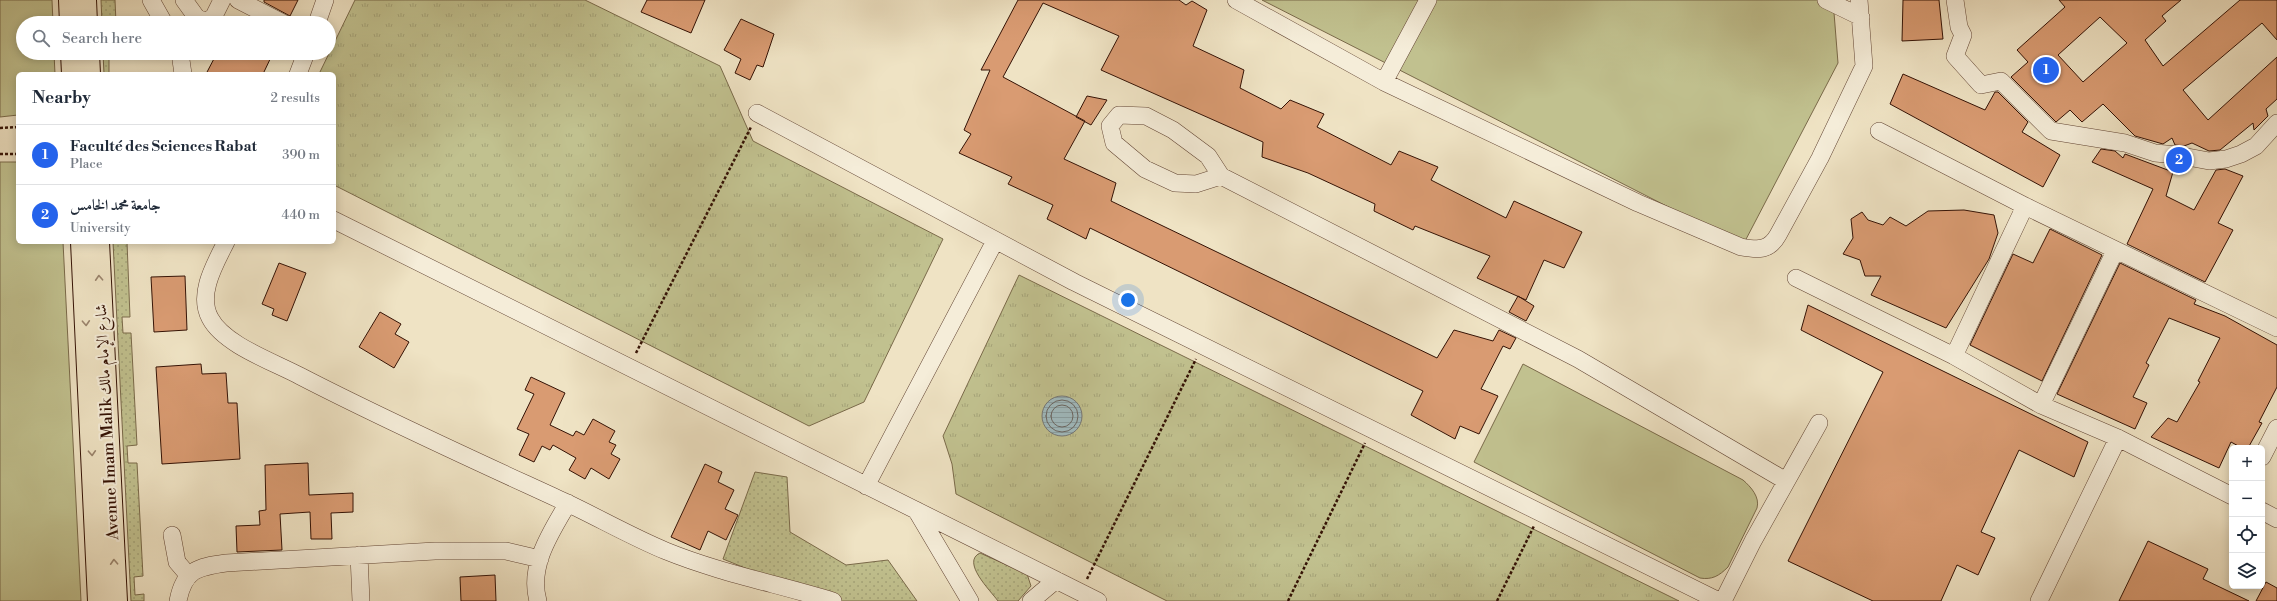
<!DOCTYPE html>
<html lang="en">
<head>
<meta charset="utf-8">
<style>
	:root { --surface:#fff; --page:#f2f2f3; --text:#1f2937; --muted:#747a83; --line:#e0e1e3; --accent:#2563eb }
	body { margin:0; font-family:"Libre Bodoni",Amiri,serif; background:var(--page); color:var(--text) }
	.controls { position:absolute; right:12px; bottom:12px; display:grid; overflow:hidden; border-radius:6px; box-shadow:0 2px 10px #0003 }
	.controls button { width:36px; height:36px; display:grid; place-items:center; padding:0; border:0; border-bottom:1px solid var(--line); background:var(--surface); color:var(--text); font:20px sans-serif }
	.you { position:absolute; left:1128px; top:300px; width:14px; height:14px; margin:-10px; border:3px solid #fff; border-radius:50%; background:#1a73e8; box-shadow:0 0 0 6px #1a73e833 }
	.badge { display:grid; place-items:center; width:26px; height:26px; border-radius:50%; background:var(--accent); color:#fff; font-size:13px; font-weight:700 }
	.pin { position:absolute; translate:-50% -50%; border:2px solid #fff; box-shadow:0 1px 4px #0006 }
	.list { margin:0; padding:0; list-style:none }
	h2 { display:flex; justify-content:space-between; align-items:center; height:52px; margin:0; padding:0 16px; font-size:17px }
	h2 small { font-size:13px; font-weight:400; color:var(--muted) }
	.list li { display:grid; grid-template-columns:26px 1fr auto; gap:12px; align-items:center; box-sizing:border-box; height:60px; padding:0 16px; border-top:1px solid var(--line) }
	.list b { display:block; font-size:15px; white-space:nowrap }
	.list p { margin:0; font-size:13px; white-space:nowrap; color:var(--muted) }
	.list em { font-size:13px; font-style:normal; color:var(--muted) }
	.icon { flex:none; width:22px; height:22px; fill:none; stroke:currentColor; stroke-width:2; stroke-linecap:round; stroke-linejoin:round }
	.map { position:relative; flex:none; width:2277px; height:601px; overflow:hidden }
	.search { position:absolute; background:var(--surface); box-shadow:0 2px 10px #0003; left:16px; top:16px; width:320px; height:44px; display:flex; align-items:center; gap:10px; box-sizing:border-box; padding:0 14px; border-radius:22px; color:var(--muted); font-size:15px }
	.panel { position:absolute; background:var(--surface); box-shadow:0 2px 10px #0003; left:16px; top:72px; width:320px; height:172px; border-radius:6px }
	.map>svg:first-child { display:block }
</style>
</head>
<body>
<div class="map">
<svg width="2277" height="601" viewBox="0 0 2277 601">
	<defs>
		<pattern id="grass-dots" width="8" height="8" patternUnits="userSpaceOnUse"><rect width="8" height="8" fill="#c1c18f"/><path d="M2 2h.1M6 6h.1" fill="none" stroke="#a6a57a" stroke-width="1.8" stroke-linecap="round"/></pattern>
		<pattern id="park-tufts" width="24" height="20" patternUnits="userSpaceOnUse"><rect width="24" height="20" fill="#c1c18f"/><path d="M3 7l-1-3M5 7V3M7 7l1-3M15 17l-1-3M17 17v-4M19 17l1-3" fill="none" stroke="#a6a57a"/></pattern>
		<pattern id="water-rules" width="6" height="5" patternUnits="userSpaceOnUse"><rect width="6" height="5" fill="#a0bbc0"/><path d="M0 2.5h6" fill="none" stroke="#8aa0a4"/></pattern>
	</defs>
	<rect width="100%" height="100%" fill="#efe3c4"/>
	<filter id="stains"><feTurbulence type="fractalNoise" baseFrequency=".005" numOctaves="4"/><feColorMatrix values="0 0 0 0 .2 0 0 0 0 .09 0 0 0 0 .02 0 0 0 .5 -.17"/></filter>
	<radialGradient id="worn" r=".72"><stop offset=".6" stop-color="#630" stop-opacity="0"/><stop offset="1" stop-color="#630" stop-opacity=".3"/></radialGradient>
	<path fill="url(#grass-dots)" stroke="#7a6a4a" d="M101 0H115L116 23H102Z
		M103 53H117V57L109 58V74H104Z
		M113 242H127L130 317H122L123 333H131L137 445 127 446 128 463H137L143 576 134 577 135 595 144 594V601H131Z
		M755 472 787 477 790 532 846 565 888 560 917 601H826L723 559Z
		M980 553 1027 574 1031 586 1018 601H998C990 590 961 562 980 553Z"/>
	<path fill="url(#park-tufts)" stroke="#7a6a4a" d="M355 0H585L720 66 753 141 943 239 864 402 809 426 334 185V74H319Z
		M1019 275 1679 601H1167L956 494 952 464 943 436Z"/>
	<path fill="#c1c18f" stroke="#7a6a4a" d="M0 0H52L53 23H23V53H54L55 74H18V115L0 117Z
		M1262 0H1833L1838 63 1743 245Z
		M0 162H18V242H63L81 601H0Z
		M1523 364 1743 480C1751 487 1760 497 1757 508L1728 567C1719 576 1712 580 1700 578L1474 462Z"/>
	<path fill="url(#water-rules)" stroke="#757775" d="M1042 416a20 20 0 1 1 40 0a20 20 0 1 1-40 0Z"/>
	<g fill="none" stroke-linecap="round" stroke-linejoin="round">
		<path stroke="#6a6662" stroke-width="1" d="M1046 416a16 16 0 1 1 32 0a16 16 0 1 1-32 0Z
			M1051 416a11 11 0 1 1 22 0a11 11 0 1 1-22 0Z"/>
	</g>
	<path fill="#d99b72" stroke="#341205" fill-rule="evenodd" d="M264 0H298L290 16 264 2Z
		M647 0H705L691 33 641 12Z
		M1018 0H1179L1186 5 1192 1 1207 10 1193 46 1244 70 1240 88 1281 109 1290 100 1324 114 1317 127 1391 165 1399 151 1438 167 1431 180 1506 218 1514 201 1582 232 1564 268 1544 260 1526 300 1477 278 1490 256 1415 226 1413 230 1374 211 1375 204 1308 173 1262 157 1263 142 1101 70 1119 36 1043 3 1003 77 1085 121 1064 159 1116 183 1111 201 1437 358 1454 330 1493 341 1499 330 1516 338 1510 349 1503 346 1481 389 1498 396 1479 434 1460 426 1455 439 1411 415 1423 391 1090 228 1086 239 1047 219 1053 205 1008 184 1012 177 959 153 971 134 964 130 990 70H981Z
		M1903 0H1939L1943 39 1902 41Z
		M2059 0H2181L2162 16 2166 21 2145 40 2163 66 2240 0H2277V40L2262 23 2183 90 2208 120 2277 57V99L2266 109 2268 116 2254 130 2253 123 2220 150 2209 151 2192 143 2184 146 2175 145 2172 138 2163 144 2135 136 2103 104 2082 122 2070 110 2056 122 2011 77 2028 62 2017 50 2065 7ZM2100 17 2127 43 2083 82 2058 55Z
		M741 19 774 34 763 67 757 65 750 80 735 73 741 59 724 50Z
		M217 53H273L263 74H206Z
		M1903 74 1985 110 1995 92H1998L2028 122 2022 132 2060 155 2043 187 1890 104Z
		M1087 96 1107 100 1091 125 1076 117Z
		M2101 149 2115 151 2123 158 2125 154 2173 172 2166 196 2194 210 2216 170 2225 169 2243 176 2218 223 2233 230 2205 282 2127 244 2153 189 2092 162Z
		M1964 210 1994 215 1998 233 1989 259 1946 328 1871 295 1881 276H1865L1860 260 1843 254 1853 238 1851 219 1862 212 1868 220 1883 225 1890 217 1906 226 1928 211Z
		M2050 229 2102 255 2042 381 1970 345 2013 254 2033 263Z
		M279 263 306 273 287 321 272 315 274 309 262 304Z
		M2120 263 2196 300 2194 304 2225 316 2277 345V387L2259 422 2262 423 2248 448H2242L2231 442 2219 468 2151 437 2168 418 2177 422 2200 382 2198 381 2220 338 2169 318 2146 363 2149 365 2133 397 2147 403 2135 429 2057 394Z
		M185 276 187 330 154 332 151 277Z
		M1518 296 1534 306 1526 321 1509 312Z
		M1808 305 2088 442 2074 477 2019 450 1981 532 1995 538 1978 575 1957 565 1941 601H1873L1788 561 1883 372 1801 330Z
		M380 312 401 324 395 334 409 342 394 368 359 347Z
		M201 364 202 374 226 373 228 403H237L240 459 162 464 156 367Z
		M531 377 565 393 550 425 573 436 576 431 584 435 593 419 615 431 609 442 616 445 611 454 620 459 609 479 591 468 585 479 569 470 576 458 553 445 550 450 542 446 534 462 519 455 529 434 517 429 534 394 525 390Z
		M308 463 309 495 353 493V512L331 513 332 539H311L310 512 280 514 282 550 237 552 236 526 260 525 259 511 266 510 265 465Z
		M705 464 722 472 718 482 734 490 725 509 738 515 726 540 708 531 700 550 671 537Z
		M2148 541 2208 569 2203 579 2249 601H2119Z
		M495 575 496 601H461L460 577Z
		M2266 582 2277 588V601H2256Z"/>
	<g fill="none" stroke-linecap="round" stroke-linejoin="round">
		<g stroke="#634635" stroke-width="18">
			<path id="minor" d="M151 0 164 23
				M184 0 197 18 207 22 214 16 222 0
				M238 0 283 23
				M1236 0 1384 82 1638 203 1741 247C1758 250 1769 251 1778 235L1820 158 1864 66 1859 0
				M1826 0 1861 17
				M1955 0 1959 27 1963 35 1955 56 1981 85 2001 81 2051 131 2125 143 2155 153 2177 155 2209 161 2226 159 2241 154 2256 146 2277 123
				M317 23 325 0
				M180 53 183 74
				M298 74 306 53
				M1384 82 1428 0
				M757 113 1074 282 1719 601
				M1879 131 2025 206 1954 356 2041 405 2118 438 2232 496
				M1221 176 1196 184 1175 183 1145 169 1114 143 1110 126 1119 115 1146 116 1173 130 1208 156 1221 176 1578 359 1786 481
				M2025 206 2277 328
				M334 220 1098 601
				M226 242C215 264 197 294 210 318 224 345 274 362 300 376 387 421 476 461 565 502 599 518 632 537 666 551 720 573 778 584 833 601
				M1796 278 1954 356
				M2041 405 2115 251
				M2262 457 2277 428
				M866 486 995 241
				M916 510 970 601
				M2262 511 2277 519
				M172 535 177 562 189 576
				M359 555 361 601
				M178 601C184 570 197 567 226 563L435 551H506L540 559
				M538 601C528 566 551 532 568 503
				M1031 601 1056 580
				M1723 601 1753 541 1819 423
				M2039 601 2118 438"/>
		</g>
		<g stroke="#341205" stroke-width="24">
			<path id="major" d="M70 0 71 23
				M85 0 86 23
				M72 53 73 74
				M88 53 89 74
				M82 242 99 601
				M98 242 116 601"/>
		</g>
		<path stroke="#341205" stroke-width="2.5" stroke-dasharray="3 2" stroke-linecap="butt" d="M0 128 18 127
			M0 154H18
			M636 353 751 127
			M1087 579 1196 359
			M1288 601 1365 443
			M1497 601 1534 526"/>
		<use href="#minor" stroke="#f5edd9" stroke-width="17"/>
		<use href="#major" stroke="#efe3c4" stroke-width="22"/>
	</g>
	<defs><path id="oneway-chevron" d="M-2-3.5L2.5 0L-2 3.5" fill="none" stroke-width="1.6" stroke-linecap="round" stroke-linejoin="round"/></defs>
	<g stroke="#9b856e">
		<use href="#oneway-chevron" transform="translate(99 278) rotate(-93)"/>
		<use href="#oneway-chevron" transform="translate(86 323) rotate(87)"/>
		<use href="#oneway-chevron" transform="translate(92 453) rotate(87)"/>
		<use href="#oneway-chevron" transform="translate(114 562) rotate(-93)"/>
	</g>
	<g text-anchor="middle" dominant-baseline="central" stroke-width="4" stroke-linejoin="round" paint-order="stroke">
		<g font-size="16" fill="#341205" stroke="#f5edd9">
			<text transform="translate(107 422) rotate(-93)">Avenue Imam Malik شارع الإمام مالك</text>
		</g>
	</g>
	<rect width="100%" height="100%" filter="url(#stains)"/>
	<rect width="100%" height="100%" fill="url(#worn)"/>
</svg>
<div class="controls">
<button>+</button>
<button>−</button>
<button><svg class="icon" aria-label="locate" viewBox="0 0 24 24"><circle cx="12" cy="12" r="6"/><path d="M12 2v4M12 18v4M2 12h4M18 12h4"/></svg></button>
<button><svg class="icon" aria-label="layers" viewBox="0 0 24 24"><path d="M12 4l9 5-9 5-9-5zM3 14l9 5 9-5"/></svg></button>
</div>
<div class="you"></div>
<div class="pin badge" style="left:2046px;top:70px">1</div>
<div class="pin badge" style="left:2179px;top:160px">2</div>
<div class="search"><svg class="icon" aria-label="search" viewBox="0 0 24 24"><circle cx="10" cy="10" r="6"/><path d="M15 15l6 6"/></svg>Search here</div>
<section class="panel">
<h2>Nearby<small>2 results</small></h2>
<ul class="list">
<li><span class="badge">1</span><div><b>Faculté des Sciences Rabat</b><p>Place</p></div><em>390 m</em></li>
<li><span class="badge">2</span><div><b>جامعة محمد الخامس</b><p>University</p></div><em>440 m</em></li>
</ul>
</section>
</div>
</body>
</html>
